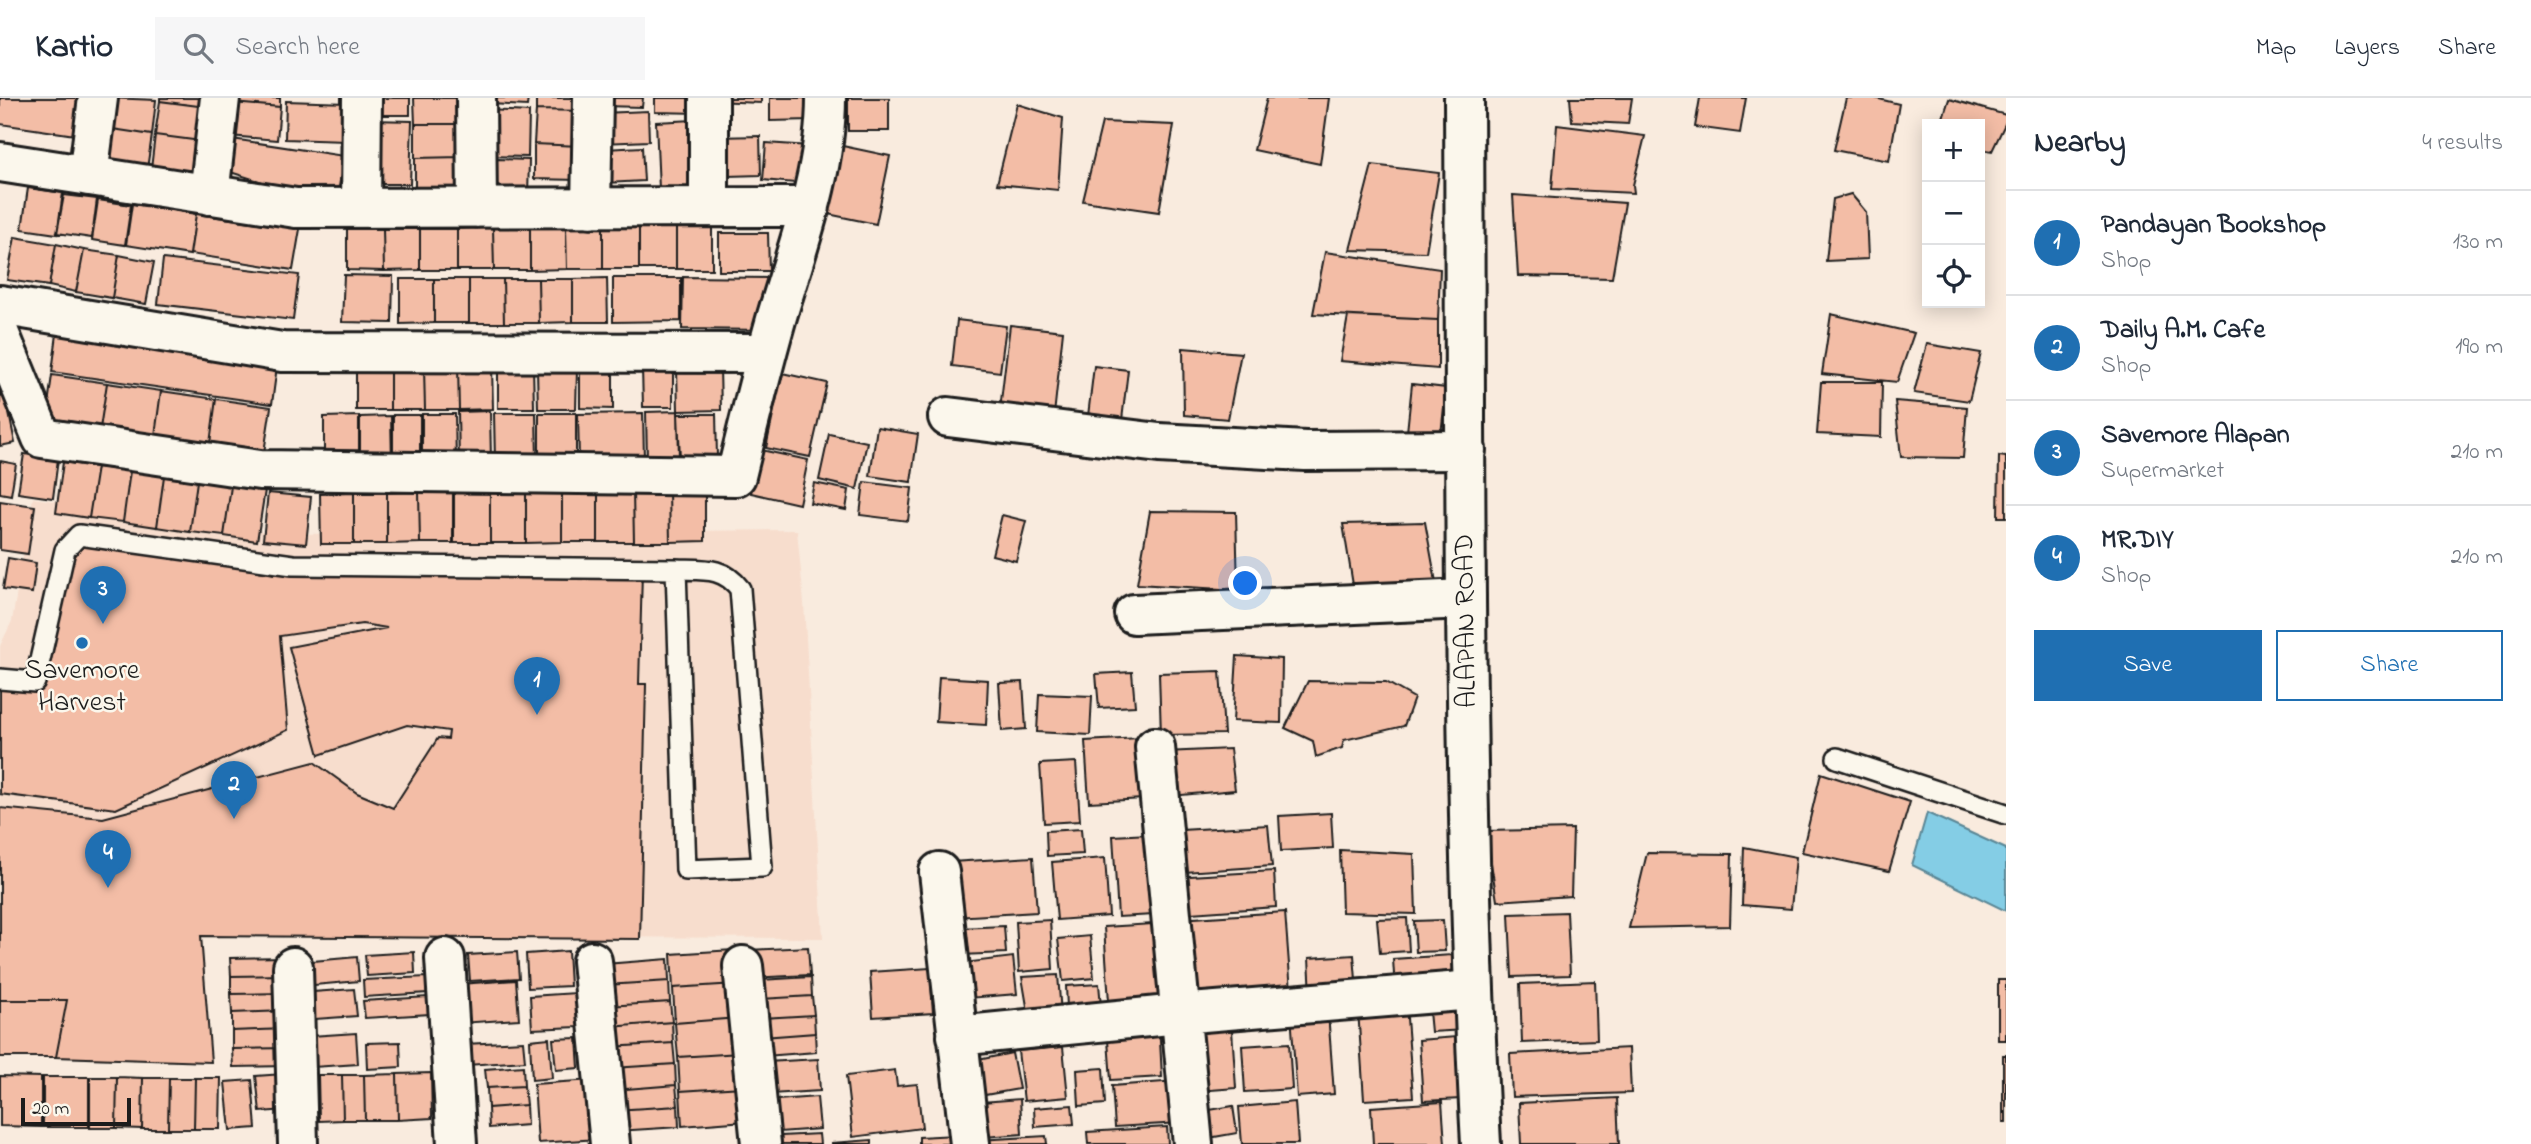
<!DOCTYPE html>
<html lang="en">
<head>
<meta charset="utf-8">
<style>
	:root { --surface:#fff; --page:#f6f6f7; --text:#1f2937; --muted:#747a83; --line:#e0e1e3; --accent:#1f6fb2 }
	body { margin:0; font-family:"Indie Flower",sans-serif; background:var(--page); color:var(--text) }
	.controls { position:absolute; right:21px; top:21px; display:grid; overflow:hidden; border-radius:0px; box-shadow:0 4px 18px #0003 }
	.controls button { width:63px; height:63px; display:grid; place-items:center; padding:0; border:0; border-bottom:2px solid var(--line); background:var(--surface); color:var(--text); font:35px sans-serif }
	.scale { position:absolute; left:21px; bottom:18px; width:110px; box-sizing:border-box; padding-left:7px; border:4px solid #1c1c1c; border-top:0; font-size:19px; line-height:24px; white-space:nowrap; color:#1c1c1c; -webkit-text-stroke:5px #fbf7ec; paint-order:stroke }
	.you { position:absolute; left:1246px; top:486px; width:24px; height:24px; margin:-18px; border:5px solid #fff; border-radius:50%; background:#1a73e8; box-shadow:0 0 0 10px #1a73e833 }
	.badge { display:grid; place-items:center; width:46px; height:46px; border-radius:50%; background:var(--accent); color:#fff; font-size:23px; font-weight:700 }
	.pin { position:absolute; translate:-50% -58px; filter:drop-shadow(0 2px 4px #0008) }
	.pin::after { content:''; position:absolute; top:37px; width:24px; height:21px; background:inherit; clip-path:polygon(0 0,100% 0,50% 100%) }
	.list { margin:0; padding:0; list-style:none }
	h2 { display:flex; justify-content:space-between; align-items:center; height:91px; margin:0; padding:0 28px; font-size:30px }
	h2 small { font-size:23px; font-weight:400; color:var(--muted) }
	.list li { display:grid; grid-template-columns:46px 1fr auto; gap:21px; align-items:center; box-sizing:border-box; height:105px; padding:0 28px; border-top:2px solid var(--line) }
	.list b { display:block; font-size:26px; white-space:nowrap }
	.list p { margin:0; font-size:23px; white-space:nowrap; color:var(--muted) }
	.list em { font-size:23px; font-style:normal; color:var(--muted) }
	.actions { display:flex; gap:14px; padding:21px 28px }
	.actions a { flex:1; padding:16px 0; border:2px solid var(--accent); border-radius:0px; text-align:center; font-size:24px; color:var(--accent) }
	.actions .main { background:var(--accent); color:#fff }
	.icon { flex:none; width:38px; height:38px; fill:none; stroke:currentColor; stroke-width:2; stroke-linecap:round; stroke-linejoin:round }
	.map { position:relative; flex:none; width:2006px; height:1046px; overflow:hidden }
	header { display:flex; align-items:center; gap:42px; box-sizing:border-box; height:98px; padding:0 35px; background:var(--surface); border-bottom:2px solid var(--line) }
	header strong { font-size:33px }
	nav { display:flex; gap:38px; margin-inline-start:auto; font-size:24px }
	.search { width:490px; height:63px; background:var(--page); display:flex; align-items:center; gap:18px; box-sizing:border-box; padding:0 24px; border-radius:0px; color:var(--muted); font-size:26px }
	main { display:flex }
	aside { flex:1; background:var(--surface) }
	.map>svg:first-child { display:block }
</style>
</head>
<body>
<header>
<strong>Kartio</strong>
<div class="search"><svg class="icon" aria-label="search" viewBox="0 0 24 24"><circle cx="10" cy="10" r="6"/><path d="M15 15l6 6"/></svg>Search here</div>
<nav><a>Map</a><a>Layers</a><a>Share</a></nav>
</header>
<main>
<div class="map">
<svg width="2006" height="1046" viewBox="0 0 2006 1046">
	<rect width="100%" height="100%" fill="#f9ebde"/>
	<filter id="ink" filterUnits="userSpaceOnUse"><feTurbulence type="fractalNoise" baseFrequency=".0143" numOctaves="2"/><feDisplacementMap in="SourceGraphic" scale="14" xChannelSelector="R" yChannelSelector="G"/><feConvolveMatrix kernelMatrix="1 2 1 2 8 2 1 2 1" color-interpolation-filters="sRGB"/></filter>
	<g filter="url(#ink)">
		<path fill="#f7ddcd" d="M33 400 284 436 797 432 804 505 823 840 202 838 211 964 56 959 66 902H0V548L12 523Z"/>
		<path fill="#84cde5" stroke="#5a8695" stroke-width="2" d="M1927 715 2006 751V813L1912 767Z"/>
		<path fill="#f3bda6" stroke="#1c1c1c" stroke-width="2" d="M0 0H88L82 38 0 26Z
			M109 0 156 2 152 37 106 30Z
			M160 0H207L206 9 160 3Z
			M234 0H280V9L233 5Z
			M372 0H410V17H372Z
			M414 0H461V26H415Z
			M491 0H528L527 8 491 6Z
			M536 0H582V13L536 12Z
			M603 0H643L642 9 603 8Z
			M655 0H699V15L655 14Z
			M714 0H761V5L714 3Z
			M770 0H810L811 22 770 23Z
			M848 0H889V33H848Z
			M1267 0H1329L1320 66 1254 52Z
			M1570 0H1632L1628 26 1572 23Z
			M1700 0H1746L1740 35 1695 29Z
			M1846 0H1875L1899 6 1889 63 1834 52Z
			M1949 1 2006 17V24L1992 53 1980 51V26H1941Z
			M160 3 206 9 201 43 155 37Z
			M286 3 347 5 346 43 285 41Z
			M233 5 280 9 277 42 230 38Z
			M1017 6 1063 20 1058 92 997 86Z
			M487 12 529 14 528 59 485 58Z
			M536 12 582 13 580 48 534 46Z
			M648 13 649 43 603 45 602 15Z
			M371 22 412 23 410 86H370Z
			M694 22 697 90 659 91 656 24Z
			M1102 24 1174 27 1159 114 1083 103Z
			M415 26H461V59L415 60Z
			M1557 27 1645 38 1633 87 1634 95 1552 91Z
			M106 30 152 37 147 71 101 64Z
			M155 37 201 43 197 77 151 71Z
			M760 38 761 77 727 78 717 39Z
			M232 41 344 58 339 89 282 90 227 73Z
			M766 45 809 48 806 86 763 82Z
			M534 46 580 48 579 82 534 81Z
			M838 47 890 58 876 126 823 115Z
			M642 49 644 83 606 85 605 51Z
			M461 59V93H415V60Z
			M496 61 529 62 528 97 495 95Z
			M1372 67 1439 75 1426 154 1350 152Z
			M28 90 63 95 57 136 22 131Z
			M1851 96 1866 114 1868 161 1826 163 1833 101Z
			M64 97 97 101 92 140 57 135Z
			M1513 97 1625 105 1612 180 1518 178Z
			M98 102 131 107 125 147 92 142Z
			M132 106 196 116 190 157 126 147Z
			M196 116 300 131 293 172 190 156Z
			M676 129H712V171H676Z
			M676 129V171H639V130Z
			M493 130 494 172H457V131Z
			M493 130H530V172H494Z
			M530 130H566L567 171 530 172Z
			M566 130H603V171H567Z
			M603 130H639V171H603Z
			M347 131H383L384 173 347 172Z
			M383 131H420V172L384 173Z
			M420 131H457V172H420Z
			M719 135H768L769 173H719Z
			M15 139 56 146 49 188 7 182Z
			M56 146 84 152 76 194 49 188Z
			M84 152 119 157 112 200 76 194Z
			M1325 154 1440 171 1438 222 1313 216Z
			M119 157 154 164 146 206 112 200Z
			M163 161 299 177 293 222 158 206Z
			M344 177 393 178 392 225 342 224Z
			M683 179 769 180V232L682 231Z
			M607 180 608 224H573V181Z
			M613 180H681V223L613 224Z
			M400 181H434V225L400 226Z
			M434 181H469V225H434Z
			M469 181H503L504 225H469Z
			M503 181H538L539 225H504Z
			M538 181H573V224L539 225Z
			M1831 216 1914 235 1897 284 1822 276Z
			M1348 218 1438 222V271L1340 263Z
			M957 222 1006 228 1000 274 952 268Z
			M1010 227 1063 233 1053 326 999 320Z
			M57 236 277 268 272 306 52 274Z
			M1927 246 1981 255 1969 303 1914 295Z
			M1183 250 1241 255 1228 321 1184 317Z
			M492 268 493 311 459 312 458 269Z
			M498 268H533L534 310H498Z
			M1094 268 1128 272 1122 322 1088 318Z
			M424 269H458L459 312H425Z
			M424 269 425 312H390V270Z
			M580 269H613V311L580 310Z
			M642 269H673V309H643Z
			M720 269 721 312 678 313 677 271Z
			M0 270 15 345 0 348Z
			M356 270H390V312H356Z
			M537 271H577L576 311H538Z
			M782 275 827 285 810 359 766 350Z
			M52 277 107 285 99 337 45 329Z
			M1821 284H1882L1881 339 1817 336Z
			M107 285 161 293 154 345 99 337Z
			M1412 286 1446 290 1441 337 1407 334Z
			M161 293 216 301 209 353 154 345Z
			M216 301 271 309 263 361 209 353Z
			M1895 303 1967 309 1963 360 1901 359Z
			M490 313 491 364H459L458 314Z
			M678 313 679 361 647 362 646 314Z
			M494 315H536L537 363H495Z
			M539 315H576V363H539Z
			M643 315 644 362H579L578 316Z
			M422 316H455L456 364H422Z
			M678 316H716L717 359 680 360Z
			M393 317H420V365H393Z
			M359 318V365H324V319Z
			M391 318 392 365H360V319Z
			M877 329 918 336 911 384 870 378Z
			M829 336 867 344 857 391 819 382Z
			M761 352 808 362 799 406 751 395Z
			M24 356 58 361 53 400 18 395Z
			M1999 358 2006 359V419H1998Z
			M0 363 16 366 11 397 0 395Z
			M63 364 97 369 89 420 56 415Z
			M97 369 130 373 123 424 89 420Z
			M130 373 164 378 157 429 123 424Z
			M164 378 197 383 190 434 157 429Z
			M197 383 231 388 224 438 190 434Z
			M864 384 912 390 908 423 860 417Z
			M814 385 849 392 846 412 810 405Z
			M231 388 265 392 257 443 224 438Z
			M669 392 670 444H634L633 393Z
			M669 392H705V443L670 444Z
			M562 393V444L526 445V394Z
			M562 393H598V444H562Z
			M598 393H633L634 444H598Z
			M419 394 420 445 387 446V395Z
			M419 394 453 395V445H420Z
			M454 394H490V445H454Z
			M490 394H526V445H490Z
			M268 395 311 399 306 446 263 442Z
			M354 395H387V446H354Z
			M354 395V446H321L320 396Z
			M0 403 35 408 28 456 0 452Z
			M1150 413 1236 414 1238 492 1137 486Z
			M1002 417 1026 423 1016 463 992 457Z
			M1425 424 1436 484 1353 487 1343 426Z
			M91 444H103L274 476 642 474 639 586H646L640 841 201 838 211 964 56 959 67 902H0V710L103 720 314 664 357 695 393 710 438 640 448 641 449 633 407 627 319 657 289 549 387 530 362 526 280 538 288 632 116 711 0 696V590L36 589 72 462 80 451Z
			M8 460 36 465 32 495 3 491Z
			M1237 558 1282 561 1281 625 1233 623Z
			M1220 573 1224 636 1161 637 1159 575Z
			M1132 574 1135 608 1099 610 1096 576Z
			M939 579 988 582 986 627 936 624Z
			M1308 583 1386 584 1414 600 1404 628 1344 642 1342 650 1316 659 1313 643 1285 630Z
			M1023 584 1026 631 1002 633 999 585Z
			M1039 596 1092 598 1090 637 1037 634Z
			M1140 640 1144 701 1089 704 1085 643Z
			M1230 651 1235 692 1171 698 1165 654Z
			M1076 664 1080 723 1044 725 1040 666Z
			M1821 675 1910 704 1889 773 1802 754Z
			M1331 715 1333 750 1281 753 1279 718Z
			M1268 727 1272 768 1184 774 1181 732Z
			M1081 731 1083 756 1047 758 1046 733Z
			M1573 731 1571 798 1497 803 1486 733Z
			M1149 736 1154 817 1118 819 1113 738Z
			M1744 749 1796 759 1791 811 1742 807Z
			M1340 752 1414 756 1416 816 1342 814Z
			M1647 755 1732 756 1730 828 1629 830Z
			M1033 759 1037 814 954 819 951 764Z
			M1105 760 1109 818 1057 822 1052 764Z
			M1274 773 1276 809 1176 816 1173 779Z
			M1285 814 1291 893 1185 900 1179 821Z
			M1567 814 1570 877 1512 879 1509 816Z
			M1407 820 1409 853 1380 855 1377 821Z
			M1050 822 1053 871 1019 874 1016 824Z
			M1443 822 1445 853 1416 854 1414 823Z
			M1153 826 1159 901 1109 904 1104 829Z
			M1004 828 1006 855 961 857 959 830Z
			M1090 838 1094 880 1063 883 1058 841Z
			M808 849 810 877 751 880 750 852Z
			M733 852 736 886 673 890 671 856Z
			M568 853 570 888 528 890 526 856Z
			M414 854 415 875 367 878 365 857Z
			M517 854 519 880 470 883 468 857Z
			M1354 857 1357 894 1311 897 1309 860Z
			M1452 857 1454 888 1395 892 1393 861Z
			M284 859V877L231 878 230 860Z
			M357 859 359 883 303 888 302 864Z
			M1013 859 1017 896 968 900 963 865Z
			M668 861 669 883 606 887 605 866Z
			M930 870 933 915 873 919 870 874Z
			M284 877 285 895 231 896V878Z
			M1058 877 1061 916 1029 920 1022 879Z
			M427 879 428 895 364 899 363 882Z
			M811 879 812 898 761 901 760 882Z
			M516 882 519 921 461 925 459 886Z
			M1998 882H2006V942H1998Z
			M669 883 670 904 608 908 606 887Z
			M1595 883 1597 942 1522 945 1520 886Z
			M736 886 738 920 675 925 673 890Z
			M1099 886 1101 908 1067 910 1066 888Z
			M354 891 357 918 301 922 299 895Z
			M285 895V913L232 915 231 896Z
			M576 895 578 929 532 931 530 898Z
			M812 898 814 917 762 920 761 901Z
			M428 899 430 916 365 920 363 903Z
			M1463 901 1465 932 1431 934 1428 903Z
			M0 902H67L56 959H0Z
			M670 904 672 924 610 929 608 908Z
			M1406 907 1413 999 1364 1002 1358 911Z
			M285 913V931L232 933V915Z
			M1328 914 1334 996 1297 999 1291 916Z
			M814 917 815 935 763 939 762 920Z
			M738 920 740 955 678 959 675 925Z
			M672 924 673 945 611 949 610 929Z
			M1159 925 1162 979 1111 982 1107 929Z
			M285 931 286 950 232 951V933Z
			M1232 932 1236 990 1198 993 1194 935Z
			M356 935 358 966 313 969 311 938Z
			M815 935 816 954 765 958 763 939Z
			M1456 939 1461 1001 1423 1003 1419 942Z
			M549 940 552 980 532 982 530 942Z
			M577 940 579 970 556 972 553 941Z
			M523 943 525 963 467 967 465 946Z
			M400 944 401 969 367 971 366 945Z
			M673 945 675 966 613 970 611 949Z
			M1289 945 1292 991 1245 994 1242 948Z
			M1063 949 1068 999 1024 1003 1018 953Z
			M286 950 287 968 233 969 232 951Z
			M1629 950 1631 995 1512 999 1510 956Z
			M740 955 742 989 680 993 678 959Z
			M1012 955 1019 991 985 997 978 962Z
			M2003 957H2006V1024H2003Z
			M818 961 820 993 770 996 767 964Z
			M675 966 676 987 614 992 613 970Z
			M523 968 524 988 487 990 485 971Z
			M1103 970 1105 1006 1079 1008 1077 972Z
			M895 972 897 988 917 986 922 1030 853 1039 846 978Z
			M431 975 432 1020 398 1022 397 976Z
			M283 976 287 1012 260 1014 256 978Z
			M397 976 398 1022H365L364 977Z
			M318 977H342L343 1022 319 1023Z
			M342 977H364L365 1022H343Z
			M0 978 41 979V1029L0 1028Z
			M43 979H89V1029H43Z
			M90 979H117L116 1030H90Z
			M117 979 143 980 142 1031 116 1030Z
			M143 980H169L168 1031H142Z
			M169 980H195L194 1031H168Z
			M195 980H221L220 1031H194Z
			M252 982 256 1030 230 1032 225 984Z
			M593 982 598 1041 538 1045 534 986Z
			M1177 983 1180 1025 1115 1029 1112 988Z
			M676 987 678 1008 615 1012 614 992Z
			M524 988 526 1007 488 1010 487 990Z
			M742 989 745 1023 682 1028 680 993Z
			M817 999 820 1031 779 1034 777 1002Z
			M1617 1000 1619 1046H1521L1519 1005Z
			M1020 1001 1022 1036 984 1039 982 1004Z
			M1295 1004 1298 1046H1242L1239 1009Z
			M1442 1004 1445 1046H1373L1371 1009Z
			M526 1007 527 1027 489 1030 488 1010Z
			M1072 1007 1074 1026 1035 1029 1034 1010Z
			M678 1008 679 1029 617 1033 615 1012Z
			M1233 1008 1237 1035 1203 1041 1198 1014Z
			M1167 1029 1168 1046H1088L1087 1034Z
			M819 1036 820 1046H782L781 1038Z
			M955 1037V1046H919V1039Z
			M1046 1038 1047 1046H979L978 1042Z
			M872 1042V1046H832V1045Z"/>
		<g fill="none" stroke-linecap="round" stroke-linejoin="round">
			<g stroke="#1c1c1c" stroke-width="24">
				<path id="lane" d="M0 581 35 584 65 452 79 437 293 467 676 471C702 472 723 468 740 491L762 769 686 772 676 471
					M1837 660 2006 716"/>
			</g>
			<g stroke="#1c1c1c" stroke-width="44">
				<path id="street" d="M476 0 477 110
					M0 64 296 110 810 109
					M88 78 98 0
					M209 97 220 0
					M709 109V0
					M361 110 362 0
					M591 110 593 0
					M0 207 282 254 766 255
					M0 237 42 340 260 372 736 378C749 324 762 271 777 218 798 147 826 74 826 0
					M948 319 1159 345 1305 353 1466 352
					M1134 516 1466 501
					M1155 649 1193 1046
					M939 774 970 1046
					M445 860 457 1046
					M592 863 610 1046
					M743 868 761 1046
					M293 869 298 1046
					M957 938 1179 916 1473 892"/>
			</g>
			<g stroke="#1c1c1c" stroke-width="44">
				<path id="secondary" d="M1464 0C1466 349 1462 698 1481 1046"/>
			</g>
			<use href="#lane" stroke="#fbf7ec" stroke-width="19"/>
			<use href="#street" stroke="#fbf7ec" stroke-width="38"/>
			<use href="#secondary" stroke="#fbf7ec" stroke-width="38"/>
		</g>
	</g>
	<circle fill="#1f6fb2" stroke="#fbf7ec" stroke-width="2.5" cx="82" cy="545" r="7"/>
	<g text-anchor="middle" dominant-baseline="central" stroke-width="5" stroke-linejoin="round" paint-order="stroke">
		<g font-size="28" fill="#1c1c1c" stroke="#fbf7ec">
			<text transform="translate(1467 523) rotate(-91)">ALAPAN ROAD</text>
		</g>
		<g font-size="28" fill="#1c1c1c" stroke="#fbf7ec">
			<text x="82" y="573">Savemore<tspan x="82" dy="32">Harvest</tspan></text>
		</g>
	</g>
</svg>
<div class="controls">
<button>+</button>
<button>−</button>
<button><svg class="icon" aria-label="locate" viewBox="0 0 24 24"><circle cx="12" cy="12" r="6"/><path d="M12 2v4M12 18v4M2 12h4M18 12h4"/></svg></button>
</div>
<div class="scale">20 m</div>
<div class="you"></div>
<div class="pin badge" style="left:537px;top:617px">1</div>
<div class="pin badge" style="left:234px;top:721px">2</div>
<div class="pin badge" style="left:103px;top:526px">3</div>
<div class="pin badge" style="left:108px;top:790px">4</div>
</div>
<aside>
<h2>Nearby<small>4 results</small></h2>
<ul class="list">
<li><span class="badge">1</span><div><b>Pandayan Bookshop</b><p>Shop</p></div><em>130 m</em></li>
<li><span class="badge">2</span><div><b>Daily A.M. Cafe</b><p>Shop</p></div><em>190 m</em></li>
<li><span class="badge">3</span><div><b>Savemore Alapan</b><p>Supermarket</p></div><em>210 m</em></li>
<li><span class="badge">4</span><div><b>MR.DIY</b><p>Shop</p></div><em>210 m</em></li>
</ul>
<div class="actions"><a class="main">Save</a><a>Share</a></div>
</aside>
</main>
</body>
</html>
